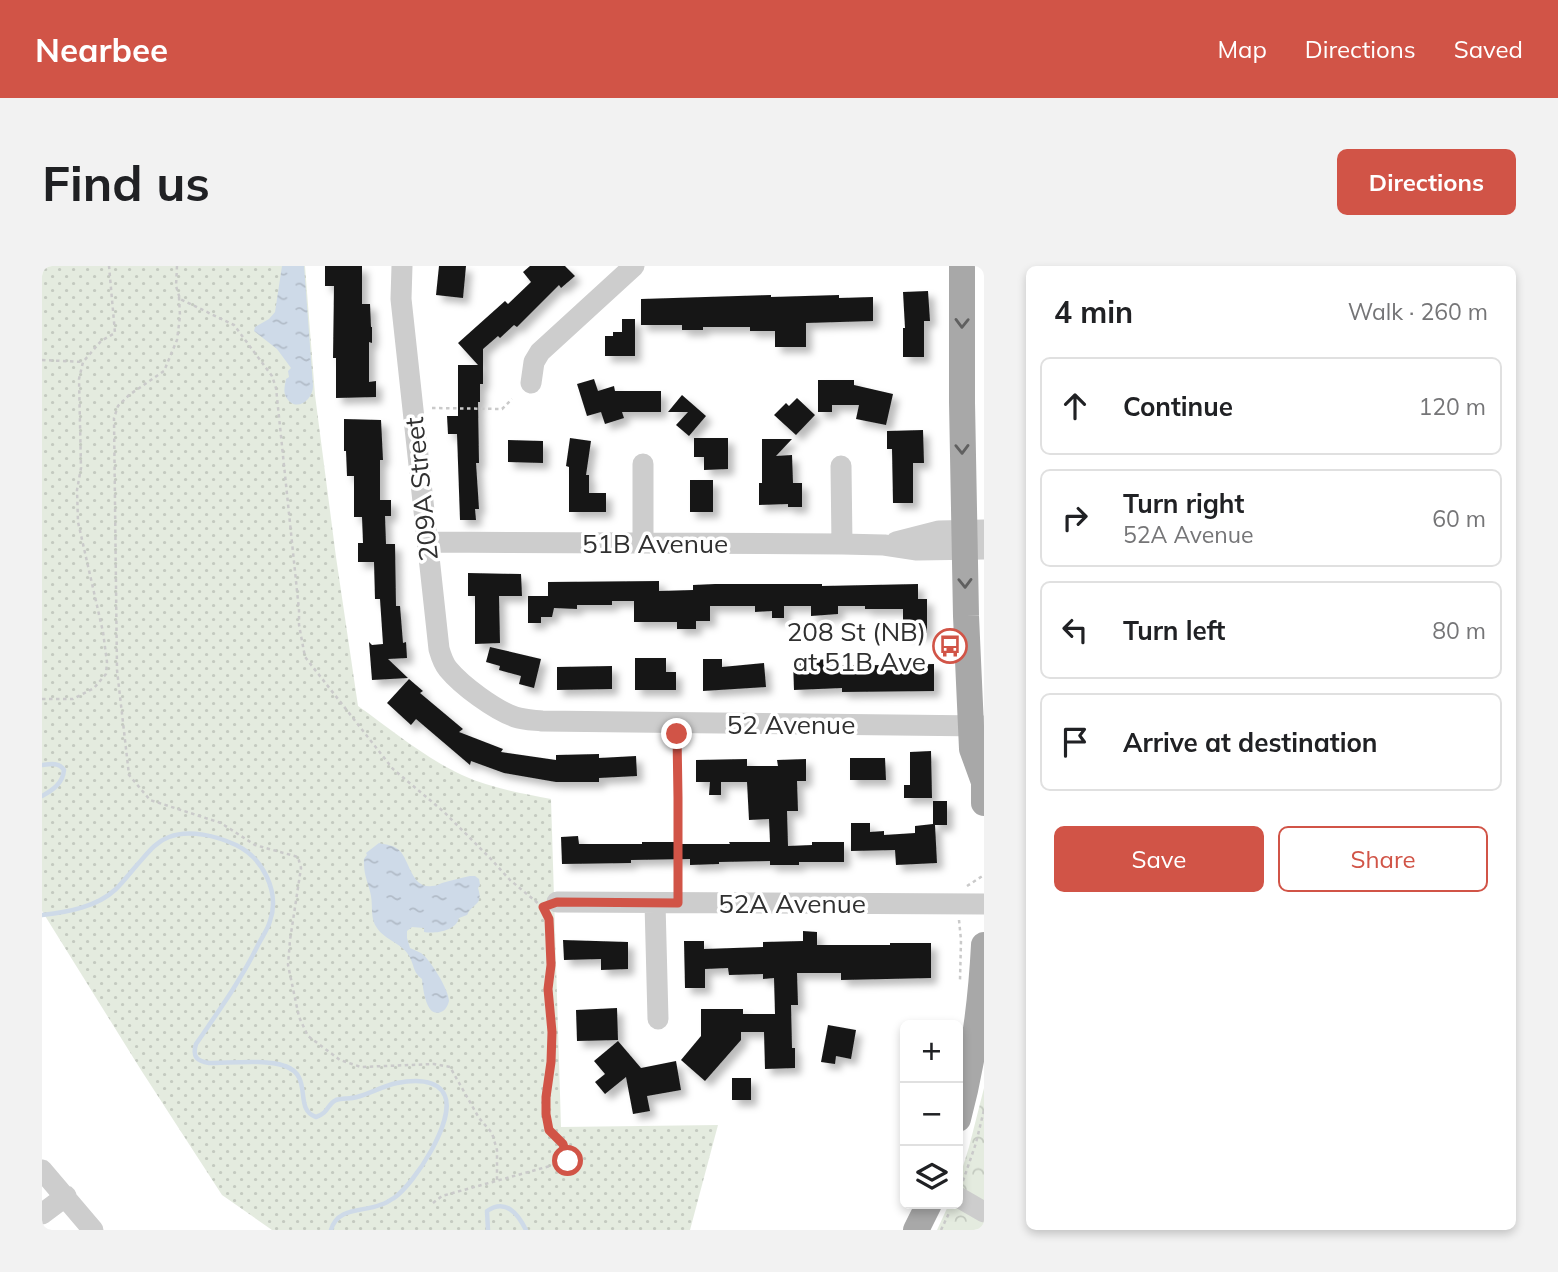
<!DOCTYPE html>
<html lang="en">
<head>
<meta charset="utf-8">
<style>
	:root { --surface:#fff; --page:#f2f2f2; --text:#202124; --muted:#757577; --line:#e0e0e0; --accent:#d15447 }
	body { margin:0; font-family:Mulish,sans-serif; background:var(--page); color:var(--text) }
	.controls { position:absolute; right:21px; bottom:21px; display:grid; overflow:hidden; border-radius:10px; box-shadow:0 4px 10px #0003 }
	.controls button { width:63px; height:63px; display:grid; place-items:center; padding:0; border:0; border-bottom:2px solid var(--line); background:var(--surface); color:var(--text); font:35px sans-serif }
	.stop { position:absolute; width:21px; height:21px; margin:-16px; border:5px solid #d15447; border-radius:50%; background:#fff }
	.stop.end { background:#d15447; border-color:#fff; box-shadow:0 2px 7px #0008 }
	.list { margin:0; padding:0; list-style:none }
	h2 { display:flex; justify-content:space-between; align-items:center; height:91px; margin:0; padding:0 28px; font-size:30px }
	h2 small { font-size:23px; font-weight:400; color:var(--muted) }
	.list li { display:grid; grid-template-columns:46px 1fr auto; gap:21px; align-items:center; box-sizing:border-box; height:98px; margin:0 14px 14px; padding:0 14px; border:2px solid var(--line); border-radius:10px }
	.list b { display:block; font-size:26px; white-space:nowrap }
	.list p { margin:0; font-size:23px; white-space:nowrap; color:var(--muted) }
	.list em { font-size:23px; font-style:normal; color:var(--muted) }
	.actions { display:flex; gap:14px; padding:21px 28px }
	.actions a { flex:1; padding:16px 0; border:2px solid var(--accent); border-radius:10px; text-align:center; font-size:24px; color:var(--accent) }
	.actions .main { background:var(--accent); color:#fff }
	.icon { flex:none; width:38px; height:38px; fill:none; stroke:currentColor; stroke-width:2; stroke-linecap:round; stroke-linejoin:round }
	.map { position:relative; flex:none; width:942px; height:964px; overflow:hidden; border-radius:10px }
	header { display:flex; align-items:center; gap:42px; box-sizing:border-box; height:98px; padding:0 35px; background:var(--accent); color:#fff }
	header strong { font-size:33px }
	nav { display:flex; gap:38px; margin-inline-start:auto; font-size:24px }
	.intro { display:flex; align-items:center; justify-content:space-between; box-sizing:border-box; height:168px; padding:0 42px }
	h1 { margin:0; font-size:49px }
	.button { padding:18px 32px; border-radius:10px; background:var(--accent); color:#fff; font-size:24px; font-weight:700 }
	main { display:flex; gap:42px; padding:0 42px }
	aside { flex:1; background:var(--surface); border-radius:10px; box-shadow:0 4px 10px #0003 }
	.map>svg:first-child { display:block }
</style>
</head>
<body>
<header>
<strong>Nearbee</strong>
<nav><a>Map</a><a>Directions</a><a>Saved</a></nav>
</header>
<div class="intro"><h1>Find us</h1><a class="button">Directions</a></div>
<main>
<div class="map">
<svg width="942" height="964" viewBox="0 0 942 964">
	<defs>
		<pattern id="grass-dots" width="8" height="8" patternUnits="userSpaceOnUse" patternTransform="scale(1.75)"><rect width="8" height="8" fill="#e4ebdf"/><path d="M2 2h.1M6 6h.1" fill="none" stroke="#c4cac0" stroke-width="1.8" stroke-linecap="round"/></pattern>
		<pattern id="forest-crowns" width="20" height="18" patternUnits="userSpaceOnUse" patternTransform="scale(1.75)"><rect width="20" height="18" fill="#e4ebdf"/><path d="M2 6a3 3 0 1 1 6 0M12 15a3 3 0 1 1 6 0" fill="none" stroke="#c4cac0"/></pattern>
		<pattern id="water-ripples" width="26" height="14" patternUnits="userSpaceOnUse" patternTransform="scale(1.75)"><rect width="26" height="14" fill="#cedae8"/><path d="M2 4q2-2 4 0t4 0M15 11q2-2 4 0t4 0" fill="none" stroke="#b1bbc7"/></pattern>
		<filter id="shadow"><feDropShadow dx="6" dy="6" stdDeviation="3.5" flood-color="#0004"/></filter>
	</defs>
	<rect width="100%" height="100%" fill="#fff"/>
	<path fill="url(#grass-dots)" d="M0 0H263L273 129 294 291 316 440C350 464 383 492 420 509 448 522 479 527 509 533L519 861 676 859 648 964H230L180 929 99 804 0 645Z"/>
	<path fill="url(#forest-crowns)" d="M942 822V964H895L907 938H916V916L927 881Z"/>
	<path fill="url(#water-ripples)" d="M240 0H262L271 120C271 135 253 147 244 131 241 126 243 119 244 113L247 111 246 105 249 102 235 83 212 65 213 61 227 53 233 46Z
		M337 577C345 579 352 579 358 585 368 596 370 623 390 620 394 620 397 618 400 617 410 614 419 612 428 610H433L437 613 438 619 436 622C442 640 430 637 425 649L417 652C414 665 393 668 382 666V662L370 661 365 665V672L368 682C372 684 375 685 379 687 388 693 407 724 407 735 406 739 404 743 401 745 384 755 381 722 380 713 370 705 373 700 367 690 361 678 343 674 335 662 328 653 331 641 329 630 327 619 322 610 322 598 322 592 321 594 325 589L324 587Z"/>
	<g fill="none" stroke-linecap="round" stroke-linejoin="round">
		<path stroke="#cedae8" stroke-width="4.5" d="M0 499C8 498 17 496 22 504 21 517 11 524 0 530
			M0 649C26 646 55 641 74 623 82 615 88 607 95 599 105 588 113 576 127 571 147 563 175 570 194 579 221 592 238 626 228 655 226 663 220 671 216 679 199 714 176 746 154 778 150 791 155 795 167 797 187 797 225 793 243 800 272 810 251 844 274 851 287 847 285 838 294 834 300 832 308 833 315 831 329 827 341 820 355 817 370 814 396 812 403 830 413 855 373 917 352 932 348 934 343 938 338 939 321 946 295 941 289 964
			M446 964 445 945C464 932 476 948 484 964"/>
	</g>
	<path fill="#171717" filter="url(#shadow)" d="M283 0H320V38H328L329 61H330V77L327 76V116L334 115V131L294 132V92H291L292 20H283Z
		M397 0H424L421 32 394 29Z
		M488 0H523L533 10 519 22 517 19 475 61 472 59 458 72 456 70 441 83V118H438V136H436L437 197H434L437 243H433L434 254H418L415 168H406L405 150H416V99H436L416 77 463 35 466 38 489 16 481 6Z
		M886 25 888 55H882V91H861V62H863L861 26Z
		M729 29V31L797 29V32L831 31V55L764 57V81H733V65H708V61H661V64H640V59H599V33Z
		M580 53H593V90H563V70H571V66H580Z
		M552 113 556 125 572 120 573 125H619V146H580L582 152 563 158 559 146 545 150 535 118Z
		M776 114H812V119L851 128 844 159 814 153 817 139H790V146H776Z
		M640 129 664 150 647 170 634 159 646 146H626Z
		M755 132 773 149 754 169 732 149 744 137 747 140Z
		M302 153 339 154 341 194H338V234H349V250H343L344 278H353L354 340H358L361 377 364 376 365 392 346 393 366 412 330 414 327 376 330 379 341 378 338 333H333L332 296H316V277H321L320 251H312V210H305L304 185H302Z
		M881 164 882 197H871V237H851L850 183H845V165Z
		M528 172 549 175 544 209H547V227H564V246H527V201L524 200Z
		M652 172H686V203L662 204V191H652Z
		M720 173H750L734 190 750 189 751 217H760V241H746V238L717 239V217H720Z
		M466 174 501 175V197L466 196Z
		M648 214H671V246H648Z
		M426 307 479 308 480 330H457L458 377 433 378V330H426Z
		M617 315V325L651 324V319L673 318H780V320L876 318V333H885V367L861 368V343H823V340H796V348L769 350V340H742V352H730V345L713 346V340H668V355H654V363H635V356H592V335H570V339H535V343L512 342 510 351H499V357H486V330H506V316Z
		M448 381 499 393 492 422 477 418 479 410 457 404 458 400 444 396Z
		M593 392H624V406H634V424H593Z
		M661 393H680V401L722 397 724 421 661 425Z
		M788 393 789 400 892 398V425L800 426V422L752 424 751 395Z
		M570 400V423L515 424V401Z
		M367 413 381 425 378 427 421 463 417 466 461 483 459 486 514 494V489L557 488V492L594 490 595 510 557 512V516H514L462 507 429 495 428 499 374 453 369 459 345 437Z
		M889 485 890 532H862V519H868V486Z
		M808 492H843L844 514H808Z
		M705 493V500H736L735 494 764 493V515H755L756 545H745L746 580 770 579V576H802V596H757V599H728V595L677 596V598L648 599V593L589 594V597L520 598 519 571 536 570 537 578H600V576H634V578H688L687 576H728L727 553 707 554 705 516H679V529H667L668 516H654V494Z
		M891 535H905V559H893L895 597 854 599 853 584 809 585V557H828V566L842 565V569L873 567V560L891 558Z
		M761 665 775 666V679H848V677H889V712L799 714V707H755L756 739H749L750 782H753V802L723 803 722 766H699V774L663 815 639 794 659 770V743H701V748H733L732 712 721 713V708L687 709 686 702 663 703V722H643L642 675H662V683L721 681V676L761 675Z
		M521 674 586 676V703L559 704V693L522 694Z
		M575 742 576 774 535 775 534 744Z
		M786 759 814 764 809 793 794 790 793 798 779 796Z
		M576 775 599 802 634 795 639 824 605 830 608 845 591 848 584 811 563 828 553 816 563 808 552 795Z
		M690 812H709V834H690Z"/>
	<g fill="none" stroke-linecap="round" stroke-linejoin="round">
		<path stroke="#cacaca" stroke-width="2.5" stroke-dasharray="3.5 3.5" stroke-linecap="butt" d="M135 0 134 20 138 33 192 59 230 110 234 122 257 344V359L263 391 351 503 402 546 448 592 468 614 498 639
			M137 31 138 50 135 74 122 105 87 129 76 140 72 152 75 404 87 509 108 534 179 557 213 579 256 591 259 602 248 674 246 699 257 751 266 770 298 794 319 801 392 798 408 801 437 852 450 867 455 884V914
			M0 94 41 96
			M390 142 460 143 470 133
			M0 433H31L52 422 64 408 65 396 61 366 36 256 35 224 39 202 37 113 41 96 59 75 73 67 67 0
			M635 474 636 532V618
			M925 620 942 609
			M917 654 919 674 918 714
			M921 915 934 877 942 844
			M391 937 400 930 526 895 521 878 507 864 504 848V831L509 796 510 766 506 723 509 699 507 653
			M899 964 908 945"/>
		<path stroke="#cdcdcd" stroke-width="21" d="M360 0 359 33 397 383C399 390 401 397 406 403 420 420 453 444 473 451 482 454 491 454 500 455L942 460
			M489 117 492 96 498 86 592 0
			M799 200 800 278
			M385 276 800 278 842 279 875 284 942 283
			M854 276 897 265 942 264
			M601 277V198
			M515 636 942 638
			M613 637 616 753
			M0 904 51 964
			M916 931 942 946
			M0 948 24 930"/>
		<path stroke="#a8a8a8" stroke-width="26" d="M920 0V136L924 350 930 483 942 516V537
			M916 853C931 797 939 737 942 679
			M874 964 887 938"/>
	</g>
	<defs><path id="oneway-chevron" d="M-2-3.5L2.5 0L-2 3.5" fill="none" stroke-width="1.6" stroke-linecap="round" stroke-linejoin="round" transform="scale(1.75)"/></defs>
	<g stroke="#606060">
		<use href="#oneway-chevron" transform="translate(920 57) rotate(91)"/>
		<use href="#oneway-chevron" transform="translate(920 183) rotate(89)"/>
		<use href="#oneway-chevron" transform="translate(923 317) rotate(89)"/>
	</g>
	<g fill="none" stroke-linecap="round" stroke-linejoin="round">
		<path stroke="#d15447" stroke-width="9" d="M526 895 521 878 507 864 504 848V831L509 796 510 766 506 723 509 699 507 653 501 641 515 636 636 637V532L635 468"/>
	</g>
	<defs>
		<g id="bus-ring" transform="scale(1.75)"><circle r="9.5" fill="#fff" stroke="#d15447" stroke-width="1.5"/><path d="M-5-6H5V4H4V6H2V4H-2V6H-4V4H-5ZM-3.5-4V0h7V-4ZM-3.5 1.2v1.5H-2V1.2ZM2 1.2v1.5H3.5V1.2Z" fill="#d15447"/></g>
	</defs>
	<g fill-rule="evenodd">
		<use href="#bus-ring" x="908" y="380"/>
	</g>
	<g text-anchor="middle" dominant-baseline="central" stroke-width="7" stroke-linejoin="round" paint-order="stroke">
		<g font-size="26" fill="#303030" stroke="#fff">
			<text transform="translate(379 223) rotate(-96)">209A Street</text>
			<text x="613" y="277">51B Avenue</text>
			<text x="749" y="458">52 Avenue</text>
			<text x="750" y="637">52A Avenue</text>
		</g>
		<g font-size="26" fill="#303030" stroke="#fff" text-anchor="end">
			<text x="884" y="365">208 St (NB)<tspan x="884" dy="30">at 51B Ave</tspan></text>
		</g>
	</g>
</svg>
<div class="controls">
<button>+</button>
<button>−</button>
<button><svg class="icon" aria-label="layers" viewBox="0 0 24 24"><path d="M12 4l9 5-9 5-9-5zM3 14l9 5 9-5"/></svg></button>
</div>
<div class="stop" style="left:526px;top:895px"></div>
<div class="stop end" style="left:635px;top:468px"></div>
</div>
<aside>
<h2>4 min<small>Walk · 260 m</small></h2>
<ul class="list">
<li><svg class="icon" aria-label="ahead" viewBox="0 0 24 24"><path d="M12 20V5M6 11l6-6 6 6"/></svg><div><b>Continue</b></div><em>120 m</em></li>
<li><svg class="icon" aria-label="right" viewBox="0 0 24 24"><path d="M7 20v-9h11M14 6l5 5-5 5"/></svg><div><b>Turn right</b><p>52A Avenue</p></div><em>60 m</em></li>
<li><svg class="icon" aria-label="left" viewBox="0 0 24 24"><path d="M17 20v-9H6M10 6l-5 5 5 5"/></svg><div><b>Turn left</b></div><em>80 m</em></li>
<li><svg class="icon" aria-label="arrive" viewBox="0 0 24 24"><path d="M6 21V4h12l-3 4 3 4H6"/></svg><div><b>Arrive at destination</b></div></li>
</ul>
<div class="actions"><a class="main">Save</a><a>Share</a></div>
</aside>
</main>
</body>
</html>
